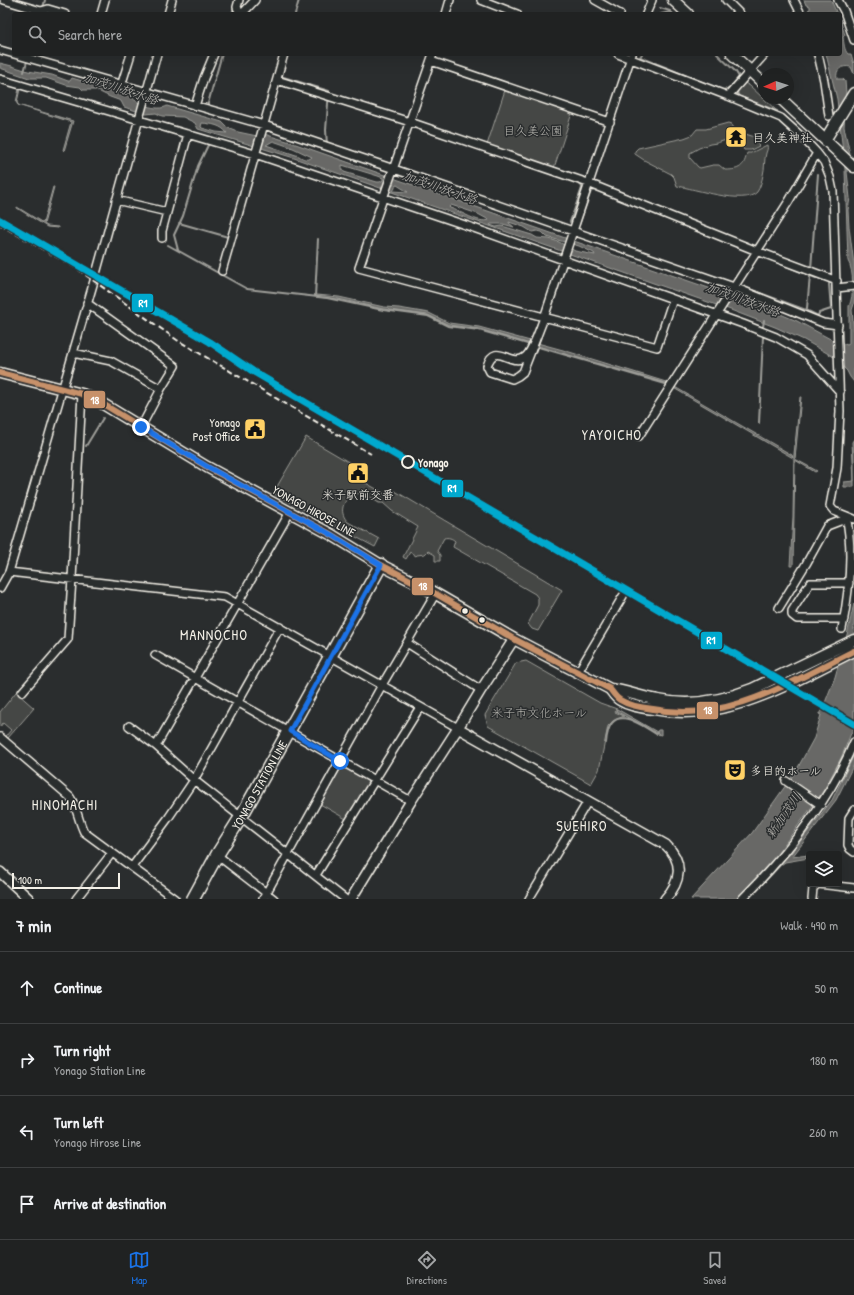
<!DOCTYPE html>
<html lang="en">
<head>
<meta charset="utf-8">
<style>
	:root { --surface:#202222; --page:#282a2a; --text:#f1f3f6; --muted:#a2a4a5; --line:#3d3f40; --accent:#1a73e8 }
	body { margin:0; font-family:"Patrick Hand","Klee One",sans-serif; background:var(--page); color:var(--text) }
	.controls { position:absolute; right:12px; bottom:12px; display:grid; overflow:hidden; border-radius:4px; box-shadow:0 4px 16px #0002 }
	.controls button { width:36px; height:36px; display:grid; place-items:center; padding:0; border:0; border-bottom:1px solid var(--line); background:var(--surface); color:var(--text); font:20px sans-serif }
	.compass { position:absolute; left:758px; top:68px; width:36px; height:36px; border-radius:50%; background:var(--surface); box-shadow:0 4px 16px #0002; rotate:267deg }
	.scale { position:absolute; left:12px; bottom:10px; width:108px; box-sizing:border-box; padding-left:4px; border:2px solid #f4f1e8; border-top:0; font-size:11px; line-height:14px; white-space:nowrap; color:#f4f1e8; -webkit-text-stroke:3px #2a2d2e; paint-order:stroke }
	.stop { position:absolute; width:12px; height:12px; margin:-9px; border:3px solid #1a73e8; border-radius:50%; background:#fff }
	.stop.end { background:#1a73e8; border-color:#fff; box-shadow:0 1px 4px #0008 }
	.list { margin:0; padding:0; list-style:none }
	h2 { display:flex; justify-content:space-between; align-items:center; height:52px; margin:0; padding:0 16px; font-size:17px }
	h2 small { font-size:13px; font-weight:400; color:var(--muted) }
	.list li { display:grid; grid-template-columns:26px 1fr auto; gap:12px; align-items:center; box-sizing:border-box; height:72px; padding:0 16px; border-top:1px solid var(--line) }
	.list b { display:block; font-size:15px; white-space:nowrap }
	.list p { margin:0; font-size:13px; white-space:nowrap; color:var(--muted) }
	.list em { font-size:13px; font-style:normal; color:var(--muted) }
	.icon { flex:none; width:22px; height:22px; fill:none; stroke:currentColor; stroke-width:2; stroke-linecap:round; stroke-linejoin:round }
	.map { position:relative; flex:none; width:854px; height:899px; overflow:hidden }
	.search { position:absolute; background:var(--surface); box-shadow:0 4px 16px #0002; left:12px; right:12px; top:12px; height:44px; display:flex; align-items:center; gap:10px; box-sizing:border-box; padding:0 14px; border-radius:4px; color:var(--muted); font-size:15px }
	.sheet { height:340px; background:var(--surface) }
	nav { display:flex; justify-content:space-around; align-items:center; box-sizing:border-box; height:56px; border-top:1px solid var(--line); background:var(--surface); font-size:11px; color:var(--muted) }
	nav a { display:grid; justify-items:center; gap:2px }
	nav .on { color:var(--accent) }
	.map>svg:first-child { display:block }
</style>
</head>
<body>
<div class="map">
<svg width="854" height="899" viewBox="0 0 854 899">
	<rect width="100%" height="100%" fill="#2a2d2e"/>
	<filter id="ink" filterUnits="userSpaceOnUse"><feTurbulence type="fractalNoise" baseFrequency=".025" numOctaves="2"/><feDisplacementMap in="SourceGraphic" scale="8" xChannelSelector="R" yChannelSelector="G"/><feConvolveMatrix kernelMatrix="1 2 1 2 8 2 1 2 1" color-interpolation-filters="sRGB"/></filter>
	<g filter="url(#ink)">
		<path fill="#444645" stroke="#9c9c96" d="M745 83 750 86 777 111 738 96 737 91Z
			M505 90 572 113 554 168 487 145Z
			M728 123 731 124C733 128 734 134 732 138L717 143 710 144 699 148 690 153V158L698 167 700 168 713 165H719L725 170C740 170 744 167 747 153H751L767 145C768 149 767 150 766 153 764 160 765 168 763 175 762 180 760 188 757 192 745 206 693 188 677 186L674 177 671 174 644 160 635 154V151L638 148 684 138 692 135 697 129H706Z
			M742 133 755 137 757 144 759 146 751 150H744C741 145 739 137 742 133Z
			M306 437 357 467 353 476 391 497 395 491 562 590 538 631 532 629 528 624 538 605V598L535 594 453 547 455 541C452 538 448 537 444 538L437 551 440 555V561H435V555L428 551 425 554 417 555 416 556 410 552 406 559 403 557 418 527 392 511 383 503H379L366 495 362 493 351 495C342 503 339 513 348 522L379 539 375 547 276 495 274 492 275 490Z
			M526 661 600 703 617 709 615 712 624 716 613 721 608 726 599 770 591 784 488 726 485 715 516 663Z
			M16 692 34 708 8 738 6 736 11 730 3 723 0 727V712Z
			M344 767 367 780 368 783 346 819 320 804 341 768Z"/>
		<path fill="#676866" stroke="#9f9f9a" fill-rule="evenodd" d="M804 0H831L837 14H810L808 10 810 9V6L806 5Z
			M844 19 845 21 841 23 845 35 843 37C844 43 844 50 848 54H851L854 64V74L851 67C842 65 835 69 837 79H843L845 81 846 93 844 127 850 154 847 162V172L850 198 848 210 849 227 854 264V304L852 310 854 331V382L850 377 847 371 834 357 804 340 775 327 728 309 291 157 198 129 195 123 183 117 162 116 156 113 146 114 124 107 121 101 110 97 96 90H83L80 87 66 85 46 78H29L0 68V63L12 66 28 71 52 75 68 81H70L72 78 130 95C135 104 158 112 167 106L222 122 228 128 238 132 257 136 264 134 287 141 766 308 797 321 834 341 842 343 847 345 849 344V306C854 297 854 270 848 261L845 169 837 99 826 54H840V20ZM202 123C212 124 221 125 227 133L216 132 202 128 201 127ZM273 141 293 148 312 157C308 161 303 159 299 156L266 145ZM342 165 378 176 383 178V180L380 182H377L344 172 342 168ZM397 185 408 192 393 191 395 188V186ZM451 205 478 214 489 220C478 224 461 211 450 208L449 207ZM509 222 524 227 532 232 537 231 542 232 547 237 579 246 594 253 595 255 575 251 559 242 549 239 537 238 532 235 502 226 496 227 490 225 491 224H503L514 227 509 223Z
			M19 89H20L17 102 18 105 73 121 64 151 63 150 71 122 18 105 16 102Z
			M53 187H54L44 224 47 226 58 227V228L47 227 17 208V207L43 223Z
			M316 295 339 297 384 307 399 308 429 313 449 323 479 327 563 350 666 382 792 455 793 458 665 383 479 329 449 325 428 315 383 309 338 299 316 297Z
			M800 397H801L795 459 817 471 815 472 795 460 793 566H790L793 517 794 454Z
			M854 439V487H844V482L854 481 852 442Z
			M854 603V726L841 758 824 790 778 853 784 858H786L792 852 832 800 854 755V764L836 800 792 857 809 855V858L785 862 781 865 782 860 776 856 737 898 738 899H691L752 833 796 771 814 738 821 715 819 714V713H821L835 677 848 631Z
			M617 709 657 732 658 730H661V735L657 734 616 711Z"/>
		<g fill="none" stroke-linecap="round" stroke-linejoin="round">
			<path stroke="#9f9f9a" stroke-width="2" d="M43 8 45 0
				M660 8 670 11 673 14
				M232 14 234 7
				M295 14 299 0
				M661 14 671 12
				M642 54 640 57 705 83
				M717 54 736 72 739 77 729 89 722 90
				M813 54 818 70
				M24 72 29 54
				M280 76 329 91 326 130 327 145
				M738 89 737 91 738 96 777 111
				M207 107 222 54
				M570 222 582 188 581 184
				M179 223 228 237
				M579 225 591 191 596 190
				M168 245 247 289 327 298 383 310 428 316 448 326 479 330 531 345
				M178 250 174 235 183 216 198 166 209 143
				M771 260 816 278
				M811 269 818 174
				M740 283 741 286 806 310 818 316 819 313 831 309 829 284
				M315 297 318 239
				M806 310 807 308 810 276
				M763 327 764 320
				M535 346 669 385
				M759 423 763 336
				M86 446 103 418
				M606 743C609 703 635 720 656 734L657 733
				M748 899 781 864"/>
			<g stroke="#f4f1e8" stroke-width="10">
				<path id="minor" d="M4 0 41 11 48 9 65 14
					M239 0 237 7 240 14
					M481 0 517 14
					M595 0 620 14
					M726 0 740 14
					M794 0 801 14
					M838 0 844 11 854 40
					M101 14 105 0
					M168 14 172 0
					M242 14 255 0
					M446 14 450 0
					M646 14 652 0
					M0 50 264 125 394 169 734 287 823 323 838 325
					M433 54 359 268 657 347 673 299
					M618 54 728 96 781 118 801 136 817 153 824 162 830 177 833 191 840 411 837 468 830 506 834 511 854 519
					M818 54 824 81 829 116
					M431 61 610 122
					M0 79 255 154 468 226 743 324 776 337 807 355 840 392
					M277 80 410 122 588 183 757 251 837 281
					M121 86 131 54
					M728 96 765 54
					M195 106 204 78 214 54
					M116 200 167 212
					M162 238V231L188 134
					M222 271 284 54
					M837 288 854 286
					M87 303 175 366 161 389 141 427
					M544 318 523 372 518 376 512 379 490 372 487 366C495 340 511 368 525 357 533 351 540 327 544 318L632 54
					M73 353 111 361 161 389
					M639 436 789 201 817 153
					M9 572 225 597 458 728
					M0 588 9 572 94 281 157 54
					M779 608 806 564 827 526 840 521H847
					M844 619H797L792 615V611L810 583H849
					M842 629C849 593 854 552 846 516
					M407 643 481 690
					M155 655 411 801
					M578 672 623 596
					M22 692 68 639 72 579 82 394
					M129 726 156 746 194 780 345 899
					M0 737 70 797C77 807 78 820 84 832L175 899
					M156 746 290 512
					M786 781 821 805
					M854 810 849 818 848 845 850 849 854 852
					M217 855 274 899
					M132 867 169 817 194 780 280 627
					M316 875 420 707
					M76 899 112 853
					M263 899 382 685 436 593
					M529 899 588 801
					M742 899C788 853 829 802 854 742
					M812 899 813 888 818 884 854 888"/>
			</g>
			<g stroke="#f4f1e8" stroke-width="12">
				<path id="tertiary" d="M514 639 481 690 458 728 666 845C684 862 681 882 665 899
					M0 872 29 899
					M351 899 411 801 458 728"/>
			</g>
			<g stroke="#f4f1e8" stroke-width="13">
				<path id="secondary" d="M673 0 688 14
					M732 54 764 84
					M780 98 854 167
					M825 140 854 93
					M0 373 82 394 98 401 207 467 332 535 381 565 424 587 514 639 610 689C613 693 616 698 620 700 628 705 644 708 653 709 726 724 791 682 854 651
					M610 689C626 691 641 697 658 700 690 707 722 701 752 689L854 640"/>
			</g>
			<g stroke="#f4f1e8" stroke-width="15">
				<g id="primary">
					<path id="s1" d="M193 899 217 855 241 817 381 565"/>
				</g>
			</g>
			<use href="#minor" stroke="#2a2d2e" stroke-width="7"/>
			<use href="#tertiary" stroke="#2a2d2e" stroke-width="9"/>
			<use href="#secondary" stroke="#2a2d2e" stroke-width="10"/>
			<use href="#primary" stroke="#2a2d2e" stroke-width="12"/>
			<path stroke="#f4f1e8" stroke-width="2" stroke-dasharray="6 3" stroke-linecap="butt" d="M0 225 77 269 177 340 371 454"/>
			<g stroke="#2a2d2e" stroke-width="9">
				<path id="bus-1" d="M0 373 82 394 98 401 207 467 332 535 381 565 424 587 514 639 610 689C613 693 616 698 620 700 628 705 644 708 653 709 726 724 791 682 854 651"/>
			</g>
			<use href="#bus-1" stroke="#c7916a" stroke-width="6"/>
			<g stroke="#2a2d2e" stroke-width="10">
				<path id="rail-1" d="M0 220 210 342 254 372 854 724"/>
			</g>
			<use href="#rail-1" stroke="#00a9ce" stroke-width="7"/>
		</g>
	</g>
	<g fill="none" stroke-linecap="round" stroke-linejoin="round" filter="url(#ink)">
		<path stroke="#1a73e8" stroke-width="5" d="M141 427 208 467 332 535 381 565 290 731 340 761"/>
	</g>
	<defs>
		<g id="temple-square" transform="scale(1.15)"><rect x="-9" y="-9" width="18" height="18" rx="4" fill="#ffd166" stroke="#2a2d2e"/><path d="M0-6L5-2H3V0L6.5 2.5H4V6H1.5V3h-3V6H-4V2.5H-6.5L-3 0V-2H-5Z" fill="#111"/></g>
		<g id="civic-square" transform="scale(1.15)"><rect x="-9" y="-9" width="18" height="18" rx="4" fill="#ffd166" stroke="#2a2d2e"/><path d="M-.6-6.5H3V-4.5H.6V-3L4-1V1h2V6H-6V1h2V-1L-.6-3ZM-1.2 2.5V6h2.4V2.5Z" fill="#111"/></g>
		<g id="theatre-square" transform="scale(1.15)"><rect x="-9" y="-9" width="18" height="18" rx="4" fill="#ffd166" stroke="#2a2d2e"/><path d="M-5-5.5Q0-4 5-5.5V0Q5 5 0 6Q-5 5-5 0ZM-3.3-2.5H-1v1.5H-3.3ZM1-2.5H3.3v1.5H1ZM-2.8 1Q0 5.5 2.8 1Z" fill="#111"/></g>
	</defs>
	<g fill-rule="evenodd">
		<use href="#temple-square" x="736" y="137"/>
		<use href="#civic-square" x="255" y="429"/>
		<use href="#civic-square" x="358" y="473"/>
		<use href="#theatre-square" x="735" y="770"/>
	</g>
	<circle fill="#2a2d2e" stroke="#f4f1e8" stroke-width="2" cx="408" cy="462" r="6"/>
	<g fill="#f4f1e8" stroke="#2a2d2e" stroke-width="1.5">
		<circle cx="465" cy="611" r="3.5"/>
		<circle cx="482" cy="620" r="3.5"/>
	</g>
	<g text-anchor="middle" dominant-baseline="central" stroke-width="3" stroke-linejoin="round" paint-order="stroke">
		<g font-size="12" fill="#b6b5af" stroke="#2a2d2e">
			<text x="533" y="130">目久美公園</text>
			<text x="539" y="712">米子市文化ホール</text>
		</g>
		<g font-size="12" fill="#f4f1e8" stroke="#2a2d2e" text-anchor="start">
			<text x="752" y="137">目久美神社</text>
			<text x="240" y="422" text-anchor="end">Yonago<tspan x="240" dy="14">Post Office</tspan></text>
			<text x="358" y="494" text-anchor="middle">米子駅前交番</text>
			<text x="750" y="770">多目的ホール</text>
		</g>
		<g font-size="12" font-weight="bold" fill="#f4f1e8" stroke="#2a2d2e" text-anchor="start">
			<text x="418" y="462">Yonago</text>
		</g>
		<g font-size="12" fill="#f4f1e8" stroke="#2a2d2e">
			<text transform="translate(314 511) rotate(29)">YONAGO HIROSE LINE</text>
			<text stroke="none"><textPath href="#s1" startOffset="132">YONAGO STATION LINE</textPath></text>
		</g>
		<g font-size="13" font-style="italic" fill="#b5b3ae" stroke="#2a2d2e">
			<text transform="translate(121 88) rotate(18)">加茂川放水路</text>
			<text transform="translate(440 187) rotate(19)">加茂川放水路</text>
			<text transform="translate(743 299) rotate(20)">加茂川放水路</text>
			<text transform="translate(783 815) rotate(-56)">新加茂川</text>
		</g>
		<g font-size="14" letter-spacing="1" fill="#f4f1e8" stroke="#2a2d2e">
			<text x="612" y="434">YAYOICHO</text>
			<text x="214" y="634">MANNOCHO</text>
			<text x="65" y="804">HINOMACHI</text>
			<text x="582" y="825">SUEHIRO</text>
		</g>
	</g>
	<g stroke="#2a2d2e" stroke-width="1.5">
		<rect x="131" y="293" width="23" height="20" rx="4" fill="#00a9ce"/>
		<rect x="83" y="390" width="23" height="19" rx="4" fill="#c7916a"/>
		<rect x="441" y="479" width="23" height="19" rx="4" fill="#00a9ce"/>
		<rect x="411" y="577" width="23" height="19" rx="4" fill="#c7916a"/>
		<rect x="700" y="631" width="23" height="19" rx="4" fill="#00a9ce"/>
		<rect x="696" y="701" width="23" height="19" rx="4" fill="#c7916a"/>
	</g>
	<g font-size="11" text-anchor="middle" font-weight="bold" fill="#fff">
		<text x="143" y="307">R1</text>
		<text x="95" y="404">18</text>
		<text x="452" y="492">R1</text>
		<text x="423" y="590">18</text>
		<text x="711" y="644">R1</text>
		<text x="708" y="714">18</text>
	</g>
</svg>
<div class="controls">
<button><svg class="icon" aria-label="layers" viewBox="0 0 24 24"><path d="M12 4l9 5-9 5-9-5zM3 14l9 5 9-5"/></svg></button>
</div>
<svg class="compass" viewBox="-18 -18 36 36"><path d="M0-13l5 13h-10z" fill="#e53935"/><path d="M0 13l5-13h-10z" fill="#a2a4a5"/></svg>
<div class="scale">100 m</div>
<div class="stop" style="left:340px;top:761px"></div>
<div class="stop end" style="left:141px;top:427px"></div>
<div class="search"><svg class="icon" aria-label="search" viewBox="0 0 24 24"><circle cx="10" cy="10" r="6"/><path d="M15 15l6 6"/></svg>Search here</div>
</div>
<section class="sheet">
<h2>7 min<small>Walk · 490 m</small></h2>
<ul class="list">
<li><svg class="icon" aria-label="ahead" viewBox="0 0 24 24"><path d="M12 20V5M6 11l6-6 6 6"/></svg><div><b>Continue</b></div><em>50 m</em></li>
<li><svg class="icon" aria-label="right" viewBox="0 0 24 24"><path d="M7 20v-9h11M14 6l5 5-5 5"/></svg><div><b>Turn right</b><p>Yonago Station Line</p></div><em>180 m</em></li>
<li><svg class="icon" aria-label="left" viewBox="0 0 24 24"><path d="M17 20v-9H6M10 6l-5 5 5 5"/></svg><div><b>Turn left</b><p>Yonago Hirose Line</p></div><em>260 m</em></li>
<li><svg class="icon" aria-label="arrive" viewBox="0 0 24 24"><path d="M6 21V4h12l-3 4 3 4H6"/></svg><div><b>Arrive at destination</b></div></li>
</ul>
</section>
<nav>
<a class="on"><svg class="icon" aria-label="map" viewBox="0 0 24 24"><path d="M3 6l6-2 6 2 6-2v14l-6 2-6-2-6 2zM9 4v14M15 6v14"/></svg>Map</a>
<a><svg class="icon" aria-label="directions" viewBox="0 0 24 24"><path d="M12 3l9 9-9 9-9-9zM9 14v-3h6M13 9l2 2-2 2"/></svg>Directions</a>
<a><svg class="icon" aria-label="saved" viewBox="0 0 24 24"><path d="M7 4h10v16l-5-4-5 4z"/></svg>Saved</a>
</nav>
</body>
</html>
